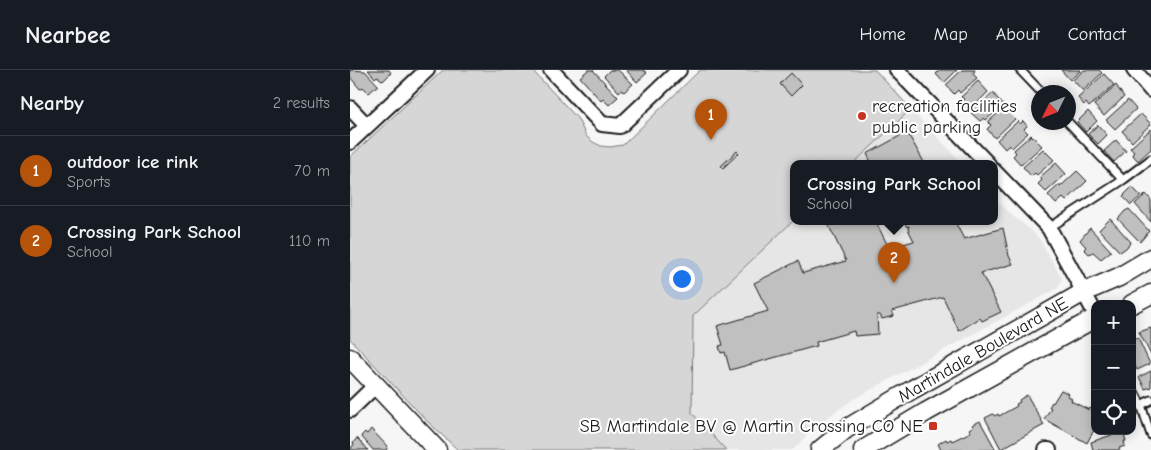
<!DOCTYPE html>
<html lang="en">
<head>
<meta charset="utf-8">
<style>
	:root { --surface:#171b24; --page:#20242c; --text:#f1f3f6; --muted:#9ea1a6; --line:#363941; --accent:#b45309 }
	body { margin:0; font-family:"Comic Neue",sans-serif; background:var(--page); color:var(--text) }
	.controls { position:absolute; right:15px; bottom:15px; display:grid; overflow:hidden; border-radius:10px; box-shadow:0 2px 12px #0003 }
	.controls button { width:45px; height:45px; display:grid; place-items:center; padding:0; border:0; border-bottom:1px solid var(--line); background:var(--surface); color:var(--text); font:25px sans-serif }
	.compass { position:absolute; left:681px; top:15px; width:45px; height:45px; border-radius:50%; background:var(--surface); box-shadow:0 2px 12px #0003; rotate:227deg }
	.you { position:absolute; left:331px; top:208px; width:18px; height:18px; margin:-12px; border:4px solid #fff; border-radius:50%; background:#1a73e8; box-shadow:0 0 0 8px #1a73e833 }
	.badge { display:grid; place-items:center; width:32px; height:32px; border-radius:50%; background:var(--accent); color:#fff; font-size:16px; font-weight:700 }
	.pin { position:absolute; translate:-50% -41px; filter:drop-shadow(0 1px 2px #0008) }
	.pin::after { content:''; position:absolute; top:26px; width:18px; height:15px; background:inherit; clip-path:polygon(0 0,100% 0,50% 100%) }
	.popup { position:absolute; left:440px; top:90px; width:208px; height:65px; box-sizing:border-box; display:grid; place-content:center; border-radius:10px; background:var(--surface); filter:drop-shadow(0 1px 4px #0005); font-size:16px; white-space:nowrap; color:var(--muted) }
	.popup b { font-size:19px; color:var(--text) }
	.popup::after { content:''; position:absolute; left:50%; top:100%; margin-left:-10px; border:10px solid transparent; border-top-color:var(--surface) }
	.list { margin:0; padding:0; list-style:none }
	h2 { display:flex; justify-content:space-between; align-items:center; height:65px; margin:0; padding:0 20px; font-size:21px }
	h2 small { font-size:16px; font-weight:400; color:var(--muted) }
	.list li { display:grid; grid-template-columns:32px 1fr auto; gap:15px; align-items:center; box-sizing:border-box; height:70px; padding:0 20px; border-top:1px solid var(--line) }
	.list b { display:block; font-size:19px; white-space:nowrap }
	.list p { margin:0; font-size:16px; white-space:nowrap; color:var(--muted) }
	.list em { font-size:16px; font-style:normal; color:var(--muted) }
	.icon { flex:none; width:28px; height:28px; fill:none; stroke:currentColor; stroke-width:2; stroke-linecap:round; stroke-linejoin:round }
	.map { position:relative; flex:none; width:801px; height:380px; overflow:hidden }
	header { display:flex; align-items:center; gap:30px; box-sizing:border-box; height:70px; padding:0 25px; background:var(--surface); border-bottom:1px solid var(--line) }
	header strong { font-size:24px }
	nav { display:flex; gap:28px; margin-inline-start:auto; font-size:18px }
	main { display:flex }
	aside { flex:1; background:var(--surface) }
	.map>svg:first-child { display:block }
</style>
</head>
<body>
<header>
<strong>Nearbee</strong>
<nav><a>Home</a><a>Map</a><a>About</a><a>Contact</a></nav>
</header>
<main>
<aside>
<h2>Nearby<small>2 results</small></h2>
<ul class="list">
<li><span class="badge">1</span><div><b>outdoor ice rink</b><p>Sports</p></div><em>70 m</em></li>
<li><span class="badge">2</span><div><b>Crossing Park School</b><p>School</p></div><em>110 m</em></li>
</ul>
</aside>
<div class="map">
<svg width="801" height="380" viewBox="0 0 801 380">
	<rect width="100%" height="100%" fill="#f6f6f6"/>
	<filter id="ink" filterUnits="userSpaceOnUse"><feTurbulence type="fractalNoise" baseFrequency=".02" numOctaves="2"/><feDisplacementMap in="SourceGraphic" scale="10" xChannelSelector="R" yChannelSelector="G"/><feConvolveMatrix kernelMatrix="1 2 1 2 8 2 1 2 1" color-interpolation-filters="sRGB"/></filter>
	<g filter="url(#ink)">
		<path fill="#e6e6e6" d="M561 39 613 94H503Z
			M644 127 663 146 682 161 690 170 712 208 708 218 502 330 467 355 443 380H376L342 343 343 246 444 150V152H644Z"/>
		<path fill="#d6d6d6" stroke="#797979" d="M93 0H182L228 49 236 66 243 72 251 76 260 77 273 75 350 0H525L561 39 503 94H444V150L343 246 342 343 376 380H108L77 351 0 269V87Z"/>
		<path fill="#c0c0c0" stroke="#1c1c1c" d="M0 0 15 1 28 15 19 23 13 17 10 19 0 7Z
			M18 0H39L41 3 33 11 27 6 25 8Z
			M238 0H243L268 27 259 35 253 29 251 31 230 7Z
			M260 0H268L283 14 274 22 271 20 269 22 254 6Z
			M276 0H293L297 3 287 12Z
			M590 0H607L594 13 586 4Z
			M612 0H625L623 4 627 8 610 23 608 20 604 24 596 15Z
			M711 0H731L720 10Z
			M734 0H749L752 3 733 21 723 10Z
			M441 3 452 15 441 26 430 14Z
			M754 4 764 15 739 37 736 33 734 35 728 28Z
			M628 11 638 22 620 40 611 32 614 29 611 27Z
			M766 15 774 27 754 46 744 35Z
			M643 23 653 35 636 50 634 48 630 51 621 43Z
			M778 30 786 39 765 59 756 50Z
			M654 38 665 49 645 68 637 59 641 55 638 52Z
			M738 41 747 51 736 62 727 52Z
			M791 44 801 54 782 72 772 61Z
			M668 51 670 54 673 51 677 56 674 59 678 63 662 78 659 75 655 79 647 70Z
			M748 55 757 65 748 74 738 64Z
			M801 59V79L788 91 782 84 784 82 780 78Z
			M557 62 575 94H522L517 84Z
			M681 65 692 76 671 95 663 86 666 83 664 80Z
			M766 70 776 81 764 92 754 81Z
			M693 79 704 90 687 105 685 103 681 106 673 97Z
			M387 81 389 83 373 98 371 96Z
			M706 93 716 104 696 122 688 114 692 110 690 107Z
			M727 101 737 111 716 131 713 128 706 134 698 125 709 115 710 117Z
			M782 117 791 126 781 135 773 126Z
			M796 124 801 130V152L785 134Z
			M779 139 799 161 790 172 768 149 775 141Z
			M760 149 781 172 776 178 770 182 749 160Z
			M477 152H526L539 178 564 171 558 159 559 156 557 157 554 152H605L614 169 653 158 659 186 663 194 631 203 651 242 632 251 630 248 609 261 593 227 542 241 544 246 532 249 530 245H527L528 264 505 266 504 261 466 272 467 276 459 278 380 300 375 282 371 283 369 276 373 275 367 256 418 241 404 213 448 191 453 203 496 191Z
			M740 158 761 181 751 189 743 182 739 184 734 179 736 177 730 170Z
			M801 258V285L789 262Z
			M788 268 800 294 787 300 782 290V270Z
			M801 301V317L795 319 789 307Z
			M711 320 719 324 718 326 722 329 721 331 739 340 740 338 744 340 745 339V358L737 373 694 349 701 338 699 337 702 332 703 333Z
			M677 325 694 355 651 379 635 348 643 344 645 346 648 344 649 346 667 336 666 334 670 332 669 330Z
			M630 351 646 380H591L588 374 596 369 597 371 601 369 602 371 621 362 619 359 623 357 622 355Z
			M21 359 38 377 36 380H23L11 366 15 362 17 364Z
			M773 361 776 371H774L775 376 769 378 770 380H743L741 372Z
			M7 368 18 380H0L4 374 3 373Z"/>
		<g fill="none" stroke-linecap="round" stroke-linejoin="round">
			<g stroke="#1c1c1c" stroke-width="11">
				<path id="service" d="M670 0 691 22
					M718 52 773 110
					M699 158 773 110 801 89
					M782 318 791 335 801 365
					M791 335 801 330"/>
			</g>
			<g stroke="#1c1c1c" stroke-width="18">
				<path id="minor" d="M201 0 252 54 270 56 329 0
					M547 0 638 94
					M784 0 801 20
					M0 38 17 56
					M0 72 77 0
					M644 101 699 158 745 243
					M0 340 26 315
					M696 380H699"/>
			</g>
			<g stroke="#1c1c1c" stroke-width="21">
				<path id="tertiary" d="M782 234 801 224
					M0 288 87 380
					M470 380 496 359 563 319 734 222 769 207 801 188
					M513 380 576 342 745 248"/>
			</g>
			<use href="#service" stroke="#fff" stroke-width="7"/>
			<use href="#minor" stroke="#fff" stroke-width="14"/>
			<use href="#tertiary" stroke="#fff" stroke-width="18"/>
		</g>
	</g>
	<g fill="#c8321e" stroke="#fff" stroke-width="2">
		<circle cx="512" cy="46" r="5"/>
		<rect x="578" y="351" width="10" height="10" rx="2.5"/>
	</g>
	<g text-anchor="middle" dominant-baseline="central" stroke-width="4" stroke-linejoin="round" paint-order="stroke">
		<g font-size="18" fill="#1c1c1c" stroke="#fff" text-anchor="start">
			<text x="522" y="36">recreation facilities<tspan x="522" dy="21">public parking</tspan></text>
			<text x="573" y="356" text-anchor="end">SB Martindale BV @ Martin Crossing CO NE</text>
		</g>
		<g font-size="18" fill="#1c1c1c" stroke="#fff">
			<text transform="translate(633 280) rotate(-30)">Martindale Boulevard NE</text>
		</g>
	</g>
</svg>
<div class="controls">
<button>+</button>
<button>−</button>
<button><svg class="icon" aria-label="locate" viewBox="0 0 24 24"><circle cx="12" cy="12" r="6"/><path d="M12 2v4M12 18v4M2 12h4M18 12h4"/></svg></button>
</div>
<svg class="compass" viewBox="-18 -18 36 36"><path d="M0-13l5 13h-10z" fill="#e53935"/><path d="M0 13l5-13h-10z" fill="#9ea1a6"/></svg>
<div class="you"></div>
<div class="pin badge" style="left:361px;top:70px">1</div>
<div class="pin badge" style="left:544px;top:213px">2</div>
<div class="popup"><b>Crossing Park School</b>School</div>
</div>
</main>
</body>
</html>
